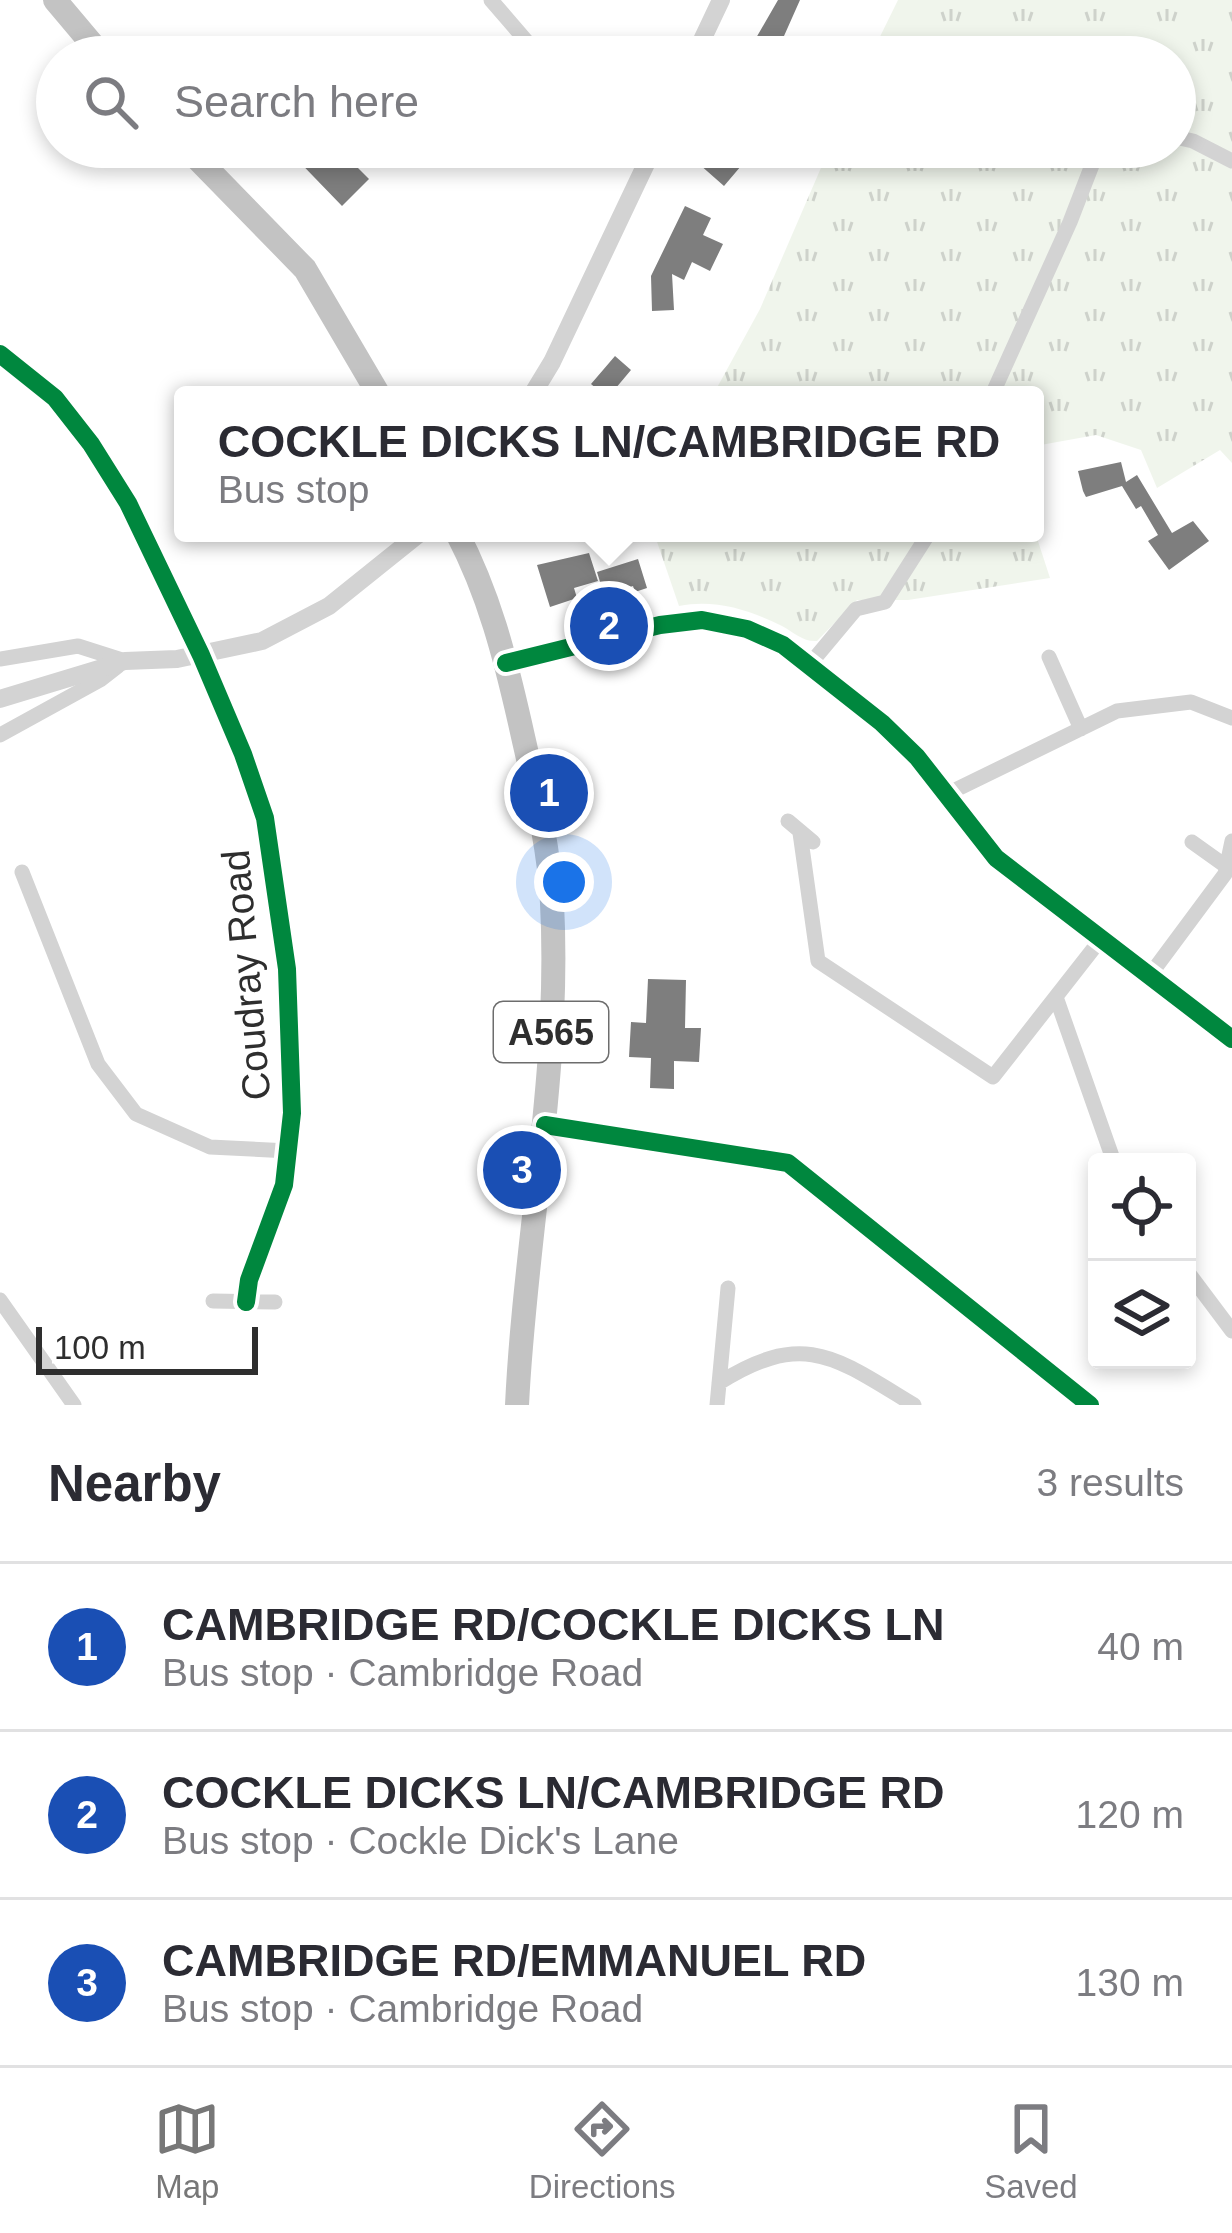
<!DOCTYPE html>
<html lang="en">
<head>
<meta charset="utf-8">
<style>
	:root { --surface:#fff; --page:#f2f2f3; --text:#2b2b33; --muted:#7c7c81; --line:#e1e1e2; --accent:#777 }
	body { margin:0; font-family:Arial,sans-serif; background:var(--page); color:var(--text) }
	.controls { position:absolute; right:36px; bottom:36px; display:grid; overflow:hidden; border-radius:12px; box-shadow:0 6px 18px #0003 }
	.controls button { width:108px; height:108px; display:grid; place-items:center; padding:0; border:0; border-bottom:3px solid var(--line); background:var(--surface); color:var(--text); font:60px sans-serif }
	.scale { position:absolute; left:36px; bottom:30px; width:222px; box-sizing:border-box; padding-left:12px; border:6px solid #2e2e2e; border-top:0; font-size:33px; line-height:42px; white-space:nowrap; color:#2e2e2e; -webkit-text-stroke:9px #fff; paint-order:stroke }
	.you { position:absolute; left:564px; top:882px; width:42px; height:42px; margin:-30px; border:9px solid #fff; border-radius:50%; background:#1a73e8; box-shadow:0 0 0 18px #1a73e833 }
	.badge { display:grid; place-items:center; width:78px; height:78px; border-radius:50%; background:var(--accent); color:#fff; font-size:39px; font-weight:700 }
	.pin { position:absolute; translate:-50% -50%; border:6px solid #fff; box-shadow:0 3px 12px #0006 }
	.popup { position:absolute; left:174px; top:386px; width:870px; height:156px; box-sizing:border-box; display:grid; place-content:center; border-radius:12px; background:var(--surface); filter:drop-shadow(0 3px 9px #0005); font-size:39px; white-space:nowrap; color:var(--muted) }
	.popup b { font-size:45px; color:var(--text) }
	.popup::after { content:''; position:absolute; left:50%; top:100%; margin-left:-24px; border:24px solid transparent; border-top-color:var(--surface) }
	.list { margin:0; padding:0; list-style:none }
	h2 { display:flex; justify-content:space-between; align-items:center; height:156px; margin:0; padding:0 48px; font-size:51px }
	h2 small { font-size:39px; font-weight:400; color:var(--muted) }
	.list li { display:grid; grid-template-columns:78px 1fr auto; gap:36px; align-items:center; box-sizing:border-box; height:168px; padding:0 48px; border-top:3px solid var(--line) }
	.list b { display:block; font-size:45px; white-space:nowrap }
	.list p { margin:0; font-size:39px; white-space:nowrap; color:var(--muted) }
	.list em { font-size:39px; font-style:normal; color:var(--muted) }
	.icon { flex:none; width:66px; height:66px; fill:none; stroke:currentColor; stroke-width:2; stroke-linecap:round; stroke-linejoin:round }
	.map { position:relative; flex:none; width:1232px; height:1405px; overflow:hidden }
	.search { position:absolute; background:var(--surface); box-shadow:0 6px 18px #0003; left:36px; right:36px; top:36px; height:132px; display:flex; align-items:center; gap:30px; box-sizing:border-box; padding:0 42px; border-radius:66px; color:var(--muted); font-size:45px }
	.sheet { height:660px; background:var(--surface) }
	nav { display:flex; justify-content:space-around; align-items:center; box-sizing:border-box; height:168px; border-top:3px solid var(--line); background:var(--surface); font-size:33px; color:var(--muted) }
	nav a { display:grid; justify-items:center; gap:6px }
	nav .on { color:var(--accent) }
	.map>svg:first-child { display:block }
</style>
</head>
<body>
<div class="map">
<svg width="1232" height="1405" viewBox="0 0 1232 1405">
	<defs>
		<pattern id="grass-tufts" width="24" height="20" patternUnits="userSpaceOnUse" patternTransform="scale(3)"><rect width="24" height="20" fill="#f0f5ec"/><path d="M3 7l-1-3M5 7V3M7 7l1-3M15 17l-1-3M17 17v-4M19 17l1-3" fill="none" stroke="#ced2cb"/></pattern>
	</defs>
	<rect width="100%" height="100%" fill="#fff"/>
	<path fill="url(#grass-tufts)" d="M898 0H1232V463L1220 450 1157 488 1141 450 1096 435 1035 446V395H713L760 309 830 147H1175V57H870Z
		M1035 532 1050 578 908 600H857L817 641C803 642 795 633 782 626 749 610 716 599 679 606L654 533Z"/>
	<path fill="#7e7e7e" d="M778 0H800L776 54 783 57H745Z
		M285 147H337L369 179 342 206Z
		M714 147H719L741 166 724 186 699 164Z
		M685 206 711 218 703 235 723 244 710 271 692 262 684 280 672 274 674 310 652 311 651 276Z
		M615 356 631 370 610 395H604L591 384Z
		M1121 462 1126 482 1137 475 1172 533 1193 521 1209 541 1169 570 1148 541 1158 535 1141 506 1136 509 1122 486 1086 497 1083 491 1078 471Z
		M589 553 598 581 574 588 577 598 550 607 537 565Z
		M638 559 647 588 635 592 633 586 604 595 597 572Z
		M648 979 686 980 685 1028H701L699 1062 674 1061V1089L650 1088 651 1058 629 1057 631 1022 646 1023Z"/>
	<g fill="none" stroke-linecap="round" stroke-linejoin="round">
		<path stroke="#d3d3d3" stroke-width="15" d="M491 0 540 57
			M1175 137 1193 141 1232 161
			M0 354 55 398 91 444 128 503 201 655 243 754 265 818 287 969 292 1113 284 1185 249 1280 246 1302
			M992 395 1070 222 1099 147
			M1049 657 1081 729
			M0 659 78 646 125 661
			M506 663 660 625 702 620 747 629 783 645 882 723 917 757 996 858 1232 1039
			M810 664 856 609 885 602 929 533
			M0 735 100 680 118 666
			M947 794 1117 711 1191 702 1232 718
			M788 821 813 842
			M800 833 818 961 993 1077 1101 939
			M1192 842 1227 867
			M22 872 98 1064 136 1114 210 1147 289 1151
			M1150 975 1225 874 1232 841
			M1056 997 1114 1162
			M545 1125 788 1163 1090 1405
			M1187 1271 1232 1331
			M0 1300 74 1405
			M213 1301 275 1302
			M719 1383C805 1329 836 1358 914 1405
			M717 1405 728 1288"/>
		<path stroke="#d3d3d3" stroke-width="18" d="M694 57 721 0
			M532 395 552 362 654 147
			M0 699 125 661 177 659 262 641 329 606 420 533"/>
		<path stroke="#c3c3c3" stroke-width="24" d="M55 0 103 57
			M186 147 305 269 379 395
			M457 533C489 594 505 657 520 723 533 782 549 843 552 903 561 1072 525 1237 517 1405"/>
		<g stroke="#fff" stroke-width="26">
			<path id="cycleway" d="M0 354 55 398 91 444 128 503 201 655 243 754 265 818 287 969 292 1113 284 1185 249 1280 246 1302
				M506 663 660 625 702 620 747 629 783 645 882 723 917 757 996 858 1232 1039
				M545 1125 788 1163 1090 1405"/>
		</g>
		<use href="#cycleway" stroke="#00873e" stroke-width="18"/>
	</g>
	<g text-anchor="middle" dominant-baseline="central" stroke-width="12" stroke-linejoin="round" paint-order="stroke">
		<rect fill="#fff" stroke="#6d6d6d" stroke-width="3" x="494" y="1002" width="114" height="60" rx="9"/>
		<g font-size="36" font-weight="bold" fill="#2e2e2e">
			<text x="551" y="1032">A565</text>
		</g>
		<g font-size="39" fill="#2e2e2e" stroke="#fff">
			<text transform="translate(246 975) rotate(-95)">Coudray Road</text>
		</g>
	</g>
</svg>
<div class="controls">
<button><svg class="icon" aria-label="locate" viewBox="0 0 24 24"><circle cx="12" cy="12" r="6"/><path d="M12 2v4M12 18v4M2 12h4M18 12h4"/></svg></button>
<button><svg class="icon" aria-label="layers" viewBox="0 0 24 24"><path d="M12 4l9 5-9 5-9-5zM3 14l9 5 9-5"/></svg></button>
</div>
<div class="scale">100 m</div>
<div class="you"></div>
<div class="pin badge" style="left:549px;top:793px;background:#1a4fb4">1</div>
<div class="pin badge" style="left:609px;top:626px;background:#1a4fb4">2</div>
<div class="popup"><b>COCKLE DICKS LN/CAMBRIDGE RD</b>Bus stop</div>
<div class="pin badge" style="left:522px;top:1170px;background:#1a4fb4">3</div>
<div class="search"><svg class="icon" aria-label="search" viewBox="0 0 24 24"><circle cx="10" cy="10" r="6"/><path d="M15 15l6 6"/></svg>Search here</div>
</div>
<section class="sheet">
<h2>Nearby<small>3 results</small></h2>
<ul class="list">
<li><span class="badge" style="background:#1a4fb4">1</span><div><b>CAMBRIDGE RD/COCKLE DICKS LN</b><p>Bus stop · Cambridge Road</p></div><em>40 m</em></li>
<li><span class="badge" style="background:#1a4fb4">2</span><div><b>COCKLE DICKS LN/CAMBRIDGE RD</b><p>Bus stop · Cockle Dick's Lane</p></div><em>120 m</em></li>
<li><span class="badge" style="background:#1a4fb4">3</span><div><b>CAMBRIDGE RD/EMMANUEL RD</b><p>Bus stop · Cambridge Road</p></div><em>130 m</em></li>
</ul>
</section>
<nav>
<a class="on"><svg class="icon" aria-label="map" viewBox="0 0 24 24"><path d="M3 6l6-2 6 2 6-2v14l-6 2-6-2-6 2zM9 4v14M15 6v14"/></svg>Map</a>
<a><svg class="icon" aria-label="directions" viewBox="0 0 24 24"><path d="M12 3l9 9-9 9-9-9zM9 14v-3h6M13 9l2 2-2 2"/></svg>Directions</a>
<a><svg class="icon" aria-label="saved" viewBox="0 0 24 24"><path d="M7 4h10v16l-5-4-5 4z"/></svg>Saved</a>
</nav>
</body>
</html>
